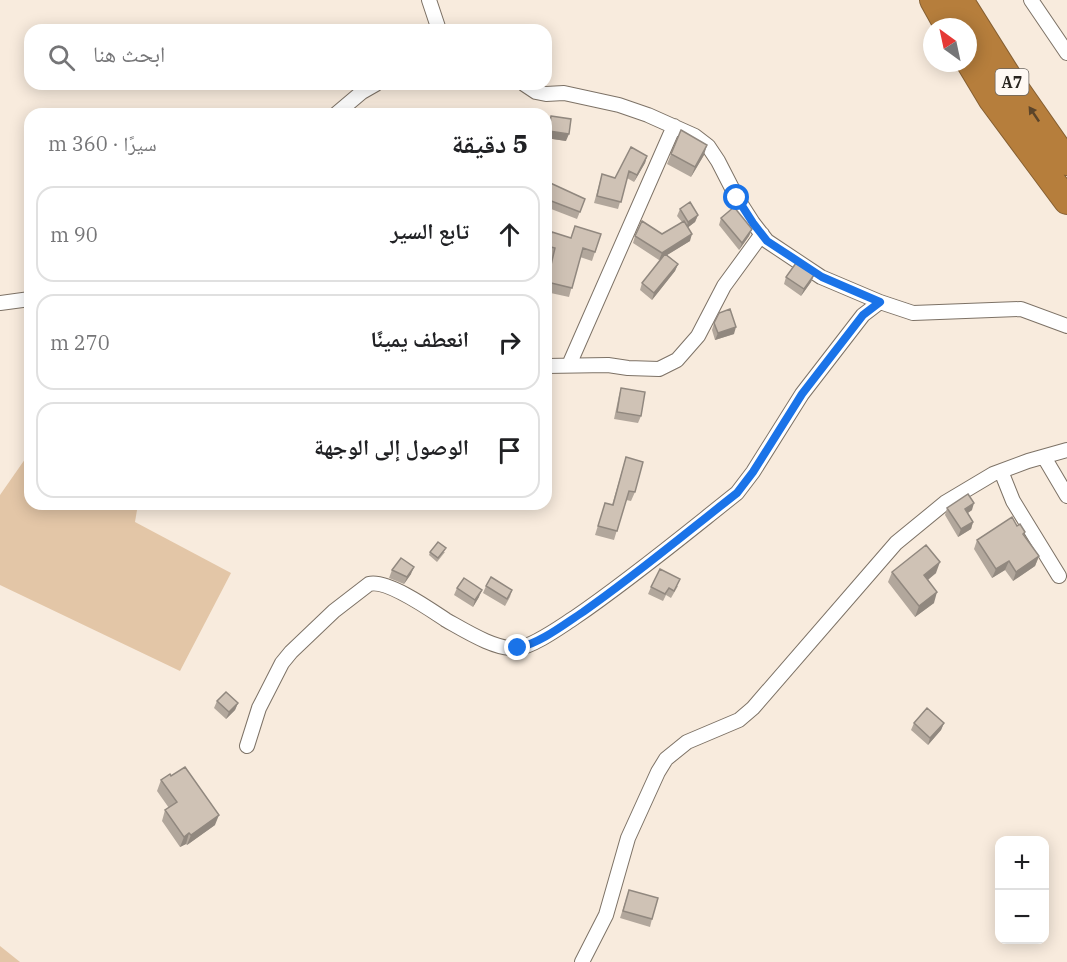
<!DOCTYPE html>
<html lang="ar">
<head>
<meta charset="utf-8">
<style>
	:root { --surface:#fff; --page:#f6f6f6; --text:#202124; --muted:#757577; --line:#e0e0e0 }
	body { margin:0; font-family:"IBM Plex Serif","Noto Naskh Arabic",serif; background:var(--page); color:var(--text); direction:rtl }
	.controls { position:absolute; right:18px; bottom:18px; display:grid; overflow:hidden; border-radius:12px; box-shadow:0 3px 15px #0003 }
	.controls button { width:54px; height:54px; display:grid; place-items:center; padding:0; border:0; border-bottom:2px solid var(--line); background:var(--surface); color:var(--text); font:30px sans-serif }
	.compass { position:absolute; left:923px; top:18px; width:54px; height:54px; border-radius:50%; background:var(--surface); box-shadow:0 3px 15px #0003; rotate:327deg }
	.stop { position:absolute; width:18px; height:18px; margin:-14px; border:4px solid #1a73e8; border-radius:50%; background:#fff }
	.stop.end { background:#1a73e8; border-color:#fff; box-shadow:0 2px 6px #0008 }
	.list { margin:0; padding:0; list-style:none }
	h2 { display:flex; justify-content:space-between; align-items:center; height:78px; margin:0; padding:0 24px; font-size:26px }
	h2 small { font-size:20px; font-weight:400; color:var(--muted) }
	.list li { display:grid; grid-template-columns:39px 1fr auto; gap:18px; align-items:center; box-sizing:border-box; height:96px; margin:0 12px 12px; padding:0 12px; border:2px solid var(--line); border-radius:18px }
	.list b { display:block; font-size:22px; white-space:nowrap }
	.list em { font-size:20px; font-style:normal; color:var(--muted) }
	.icon { flex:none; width:33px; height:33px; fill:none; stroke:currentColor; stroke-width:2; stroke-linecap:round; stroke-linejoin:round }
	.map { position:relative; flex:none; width:1067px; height:962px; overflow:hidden; direction:ltr }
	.search { position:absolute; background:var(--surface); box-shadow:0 3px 15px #0003; left:24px; top:24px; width:528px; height:66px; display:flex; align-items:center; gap:15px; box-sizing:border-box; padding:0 21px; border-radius:18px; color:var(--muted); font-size:22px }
	.panel { position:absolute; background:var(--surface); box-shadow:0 3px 15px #0003; left:24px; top:108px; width:528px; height:402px; border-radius:18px; direction:rtl }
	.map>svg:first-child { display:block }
</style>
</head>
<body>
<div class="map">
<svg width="1067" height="962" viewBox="0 0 1067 962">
	<rect width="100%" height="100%" fill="#f8ebdd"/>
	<path fill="#e3c6a7" d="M30 452V504H138L135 522 231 573 180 671 0 585V495Z
		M0 946 20 962H0Z"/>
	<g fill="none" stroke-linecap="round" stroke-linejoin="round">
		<g stroke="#7d7266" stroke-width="16">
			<path id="street" d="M429 0 439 30
				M1031 0 1067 53
				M524 84 536 92 546 94 564 93 619 105 648 115 695 136 708 146 718 161 737 198 753 223 767 241 821 277 880 302 913 313 1021 309 1067 326
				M336 114 362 92 376 84
				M0 303 30 299
				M569 365 674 126
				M546 366 608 365 628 368 659 369 677 360 698 336 724 286 762 234
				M1044 457 1067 496
				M1001 471 1013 501 1059 576
				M247 746 259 708 282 663 291 652 334 611 369 584C387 579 431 610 446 620 464 630 497 651 518 648 534 646 560 627 574 618 631 579 684 535 737 493L753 472 802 394 863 315 880 302
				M582 962 606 915 628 838 658 772 666 759 687 742 739 720 753 708 896 543 946 502 993 474 1028 461 1067 450"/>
		</g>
		<g stroke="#855f32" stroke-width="28">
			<path id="highway" d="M933 0 948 27
				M960 0 1014 86 1067 162
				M968 60 992 100 1067 201"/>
		</g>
		<use href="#street" stroke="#fff" stroke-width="14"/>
		<use href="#highway" stroke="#b67e3c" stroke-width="26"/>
	</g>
	<path fill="#b2a79c" d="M551 116 566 141 546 138 548 123Z
		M671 154 704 155 691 177 667 164Z
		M647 156 645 163 634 182 627 178 618 209 594 203 602 174 615 178Z
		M546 181 585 199 577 219 546 207Z
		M680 209 698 215 695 222 688 227 690 241 667 255 678 264 675 271 652 300 640 290 642 283 663 258 659 260 633 243 635 236 662 234 682 222 677 216Z
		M721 218 752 229 749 236 739 250 719 225Z
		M552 232 571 238 601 234 592 261 580 257 569 297 546 292V282L551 258 546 256V248Z
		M814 275 811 282 801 296 784 284 786 277Z
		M714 323 734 334 715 340 712 330Z
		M621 388 641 416 638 423 614 419 619 395Z
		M626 457 635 492 631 501 626 500 614 540 595 535 605 503 612 505Z
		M947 508 972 510 968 513 973 522 971 529 958 537 945 515Z
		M1024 536 1039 556 1035 566 1013 581 1005 570 992 578 974 549 977 540Z
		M430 552H445L437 562 429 555Z
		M392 570 411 574 404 584 389 578Z
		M892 572 936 573 928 580 934 603 915 617 888 582Z
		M486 586 512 590 510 597 505 606 483 593Z
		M678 586 671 598 666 595 663 601 648 594 651 587Z
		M457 588 479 597 473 607 454 595Z
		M217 701 238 703 235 710 226 719 214 708Z
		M914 723H944L941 730 928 745 911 730Z
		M161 780 215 825 187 845 186 844 180 847 162 821 165 810 169 808 157 791Z
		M629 890 652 919 650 927 620 918Z"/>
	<path fill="#91887f" d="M549 131 569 134 566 141 546 138Z
		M707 145 704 155 691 177 695 167Z
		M647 156 645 163 634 182 637 175Z
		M698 215 695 222 686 229 688 222Z
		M752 229 749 236 739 250 742 243Z
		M692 234 690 241 659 260 662 253Z
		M678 264 675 271 652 300 654 293Z
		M814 275 811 282 801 296 804 289Z
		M736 327 734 334 715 340 718 333Z
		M974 503 972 510 963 516 965 509Z
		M973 522 971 529 958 537 961 529Z
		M1039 556 1035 566 1013 581 1016 572Z
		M1009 561 1005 570 992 578 996 569Z
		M940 562 936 573 920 586 924 575Z
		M414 567 411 574 404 584 407 577Z
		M482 590 479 597 473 607 475 600Z
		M937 592 934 603 915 617 919 606Z
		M238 703 235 710 226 719 229 712Z
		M944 723 941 730 928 745 930 738Z
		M219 815 215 825 187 845 191 835Z
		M189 833 186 844 180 847 184 837Z"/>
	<path fill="#cfc2b5" stroke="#91887f" stroke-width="1.5" d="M551 116 571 119 569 134 549 131Z
		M681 130 707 145 695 167 671 154Z
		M631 147 647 156 637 175 629 171 621 202 597 196 602 174 615 178Z
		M546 181 585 199 580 212 546 199Z
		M690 202 698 215 688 222 680 209Z
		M734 207 752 229 742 243 721 218Z
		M642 221 662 234 684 221 692 234 662 253 635 236Z
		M575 226 601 234 595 252 583 248 572 288 547 282 555 248 547 246 552 232 571 238Z
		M665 254 678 264 654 293 642 283Z
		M796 263 814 275 804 289 786 277Z
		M730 309 736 327 718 333 714 323 719 313Z
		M621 388 645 392 641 416 617 412Z
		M626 457 643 462 635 492 629 491 617 531 598 526 605 503 613 505Z
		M968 494 974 503 965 509 973 522 961 529 947 508Z
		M1012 517 1017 526 1020 524 1025 532 1023 534 1039 556 1016 572 1009 561 996 569 977 540Z
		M438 542 446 548 438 558 430 552Z
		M926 545 940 562 924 575 937 592 919 606 892 572Z
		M401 558 414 567 407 577 392 570Z
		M660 569 680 579 674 591 669 588 665 594 651 587Z
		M491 577 512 590 507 599 486 586Z
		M464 578 482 590 475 600 457 588Z
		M226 692 238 703 229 712 217 701Z
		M927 708 944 723 930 738 914 723Z
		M185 767 219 815 191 835 189 833 184 837 165 810 177 802 161 780 170 774 171 776Z
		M629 890 658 898 652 919 623 911Z"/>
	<defs><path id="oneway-solid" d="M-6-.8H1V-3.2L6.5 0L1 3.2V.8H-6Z" transform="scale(1.5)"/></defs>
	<use fill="#5b442a" href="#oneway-solid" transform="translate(1034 114) rotate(-124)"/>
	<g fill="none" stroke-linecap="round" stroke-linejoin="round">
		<path stroke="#1a73e8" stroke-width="8" d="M518 648C542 642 563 625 583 612 636 575 686 533 737 493L753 472 802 394 863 315 880 302 822 277 767 241 753 223 737 198"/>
	</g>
	<g text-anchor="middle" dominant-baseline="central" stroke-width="5" stroke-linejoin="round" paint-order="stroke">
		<rect fill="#fff9f4" stroke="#6a6560" stroke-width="1.5" x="995.5" y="69" width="33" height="26" rx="4.5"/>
		<g font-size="16" font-weight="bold" fill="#2a2520">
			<text x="1012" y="82">A7</text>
		</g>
	</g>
</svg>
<div class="controls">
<button>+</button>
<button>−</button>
</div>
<svg class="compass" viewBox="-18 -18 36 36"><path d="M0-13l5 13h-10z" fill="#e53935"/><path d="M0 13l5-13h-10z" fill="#757577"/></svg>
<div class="stop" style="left:737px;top:198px"></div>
<div class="stop end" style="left:518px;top:648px"></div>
<div class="search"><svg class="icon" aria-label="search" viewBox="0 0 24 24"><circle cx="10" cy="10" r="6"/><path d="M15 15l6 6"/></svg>ابحث هنا</div>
<section class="panel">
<h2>5 دقيقة<small>سيرًا · 360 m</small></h2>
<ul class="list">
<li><svg class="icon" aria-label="ahead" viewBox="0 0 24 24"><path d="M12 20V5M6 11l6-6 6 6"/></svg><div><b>تابع السير</b></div><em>90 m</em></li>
<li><svg class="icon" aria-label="right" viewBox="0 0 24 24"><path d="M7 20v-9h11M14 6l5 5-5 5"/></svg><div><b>انعطف يمينًا</b></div><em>270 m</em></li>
<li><svg class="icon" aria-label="arrive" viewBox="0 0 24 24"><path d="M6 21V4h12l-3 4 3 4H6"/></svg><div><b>الوصول إلى الوجهة</b></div></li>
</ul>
</section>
</div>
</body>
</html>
